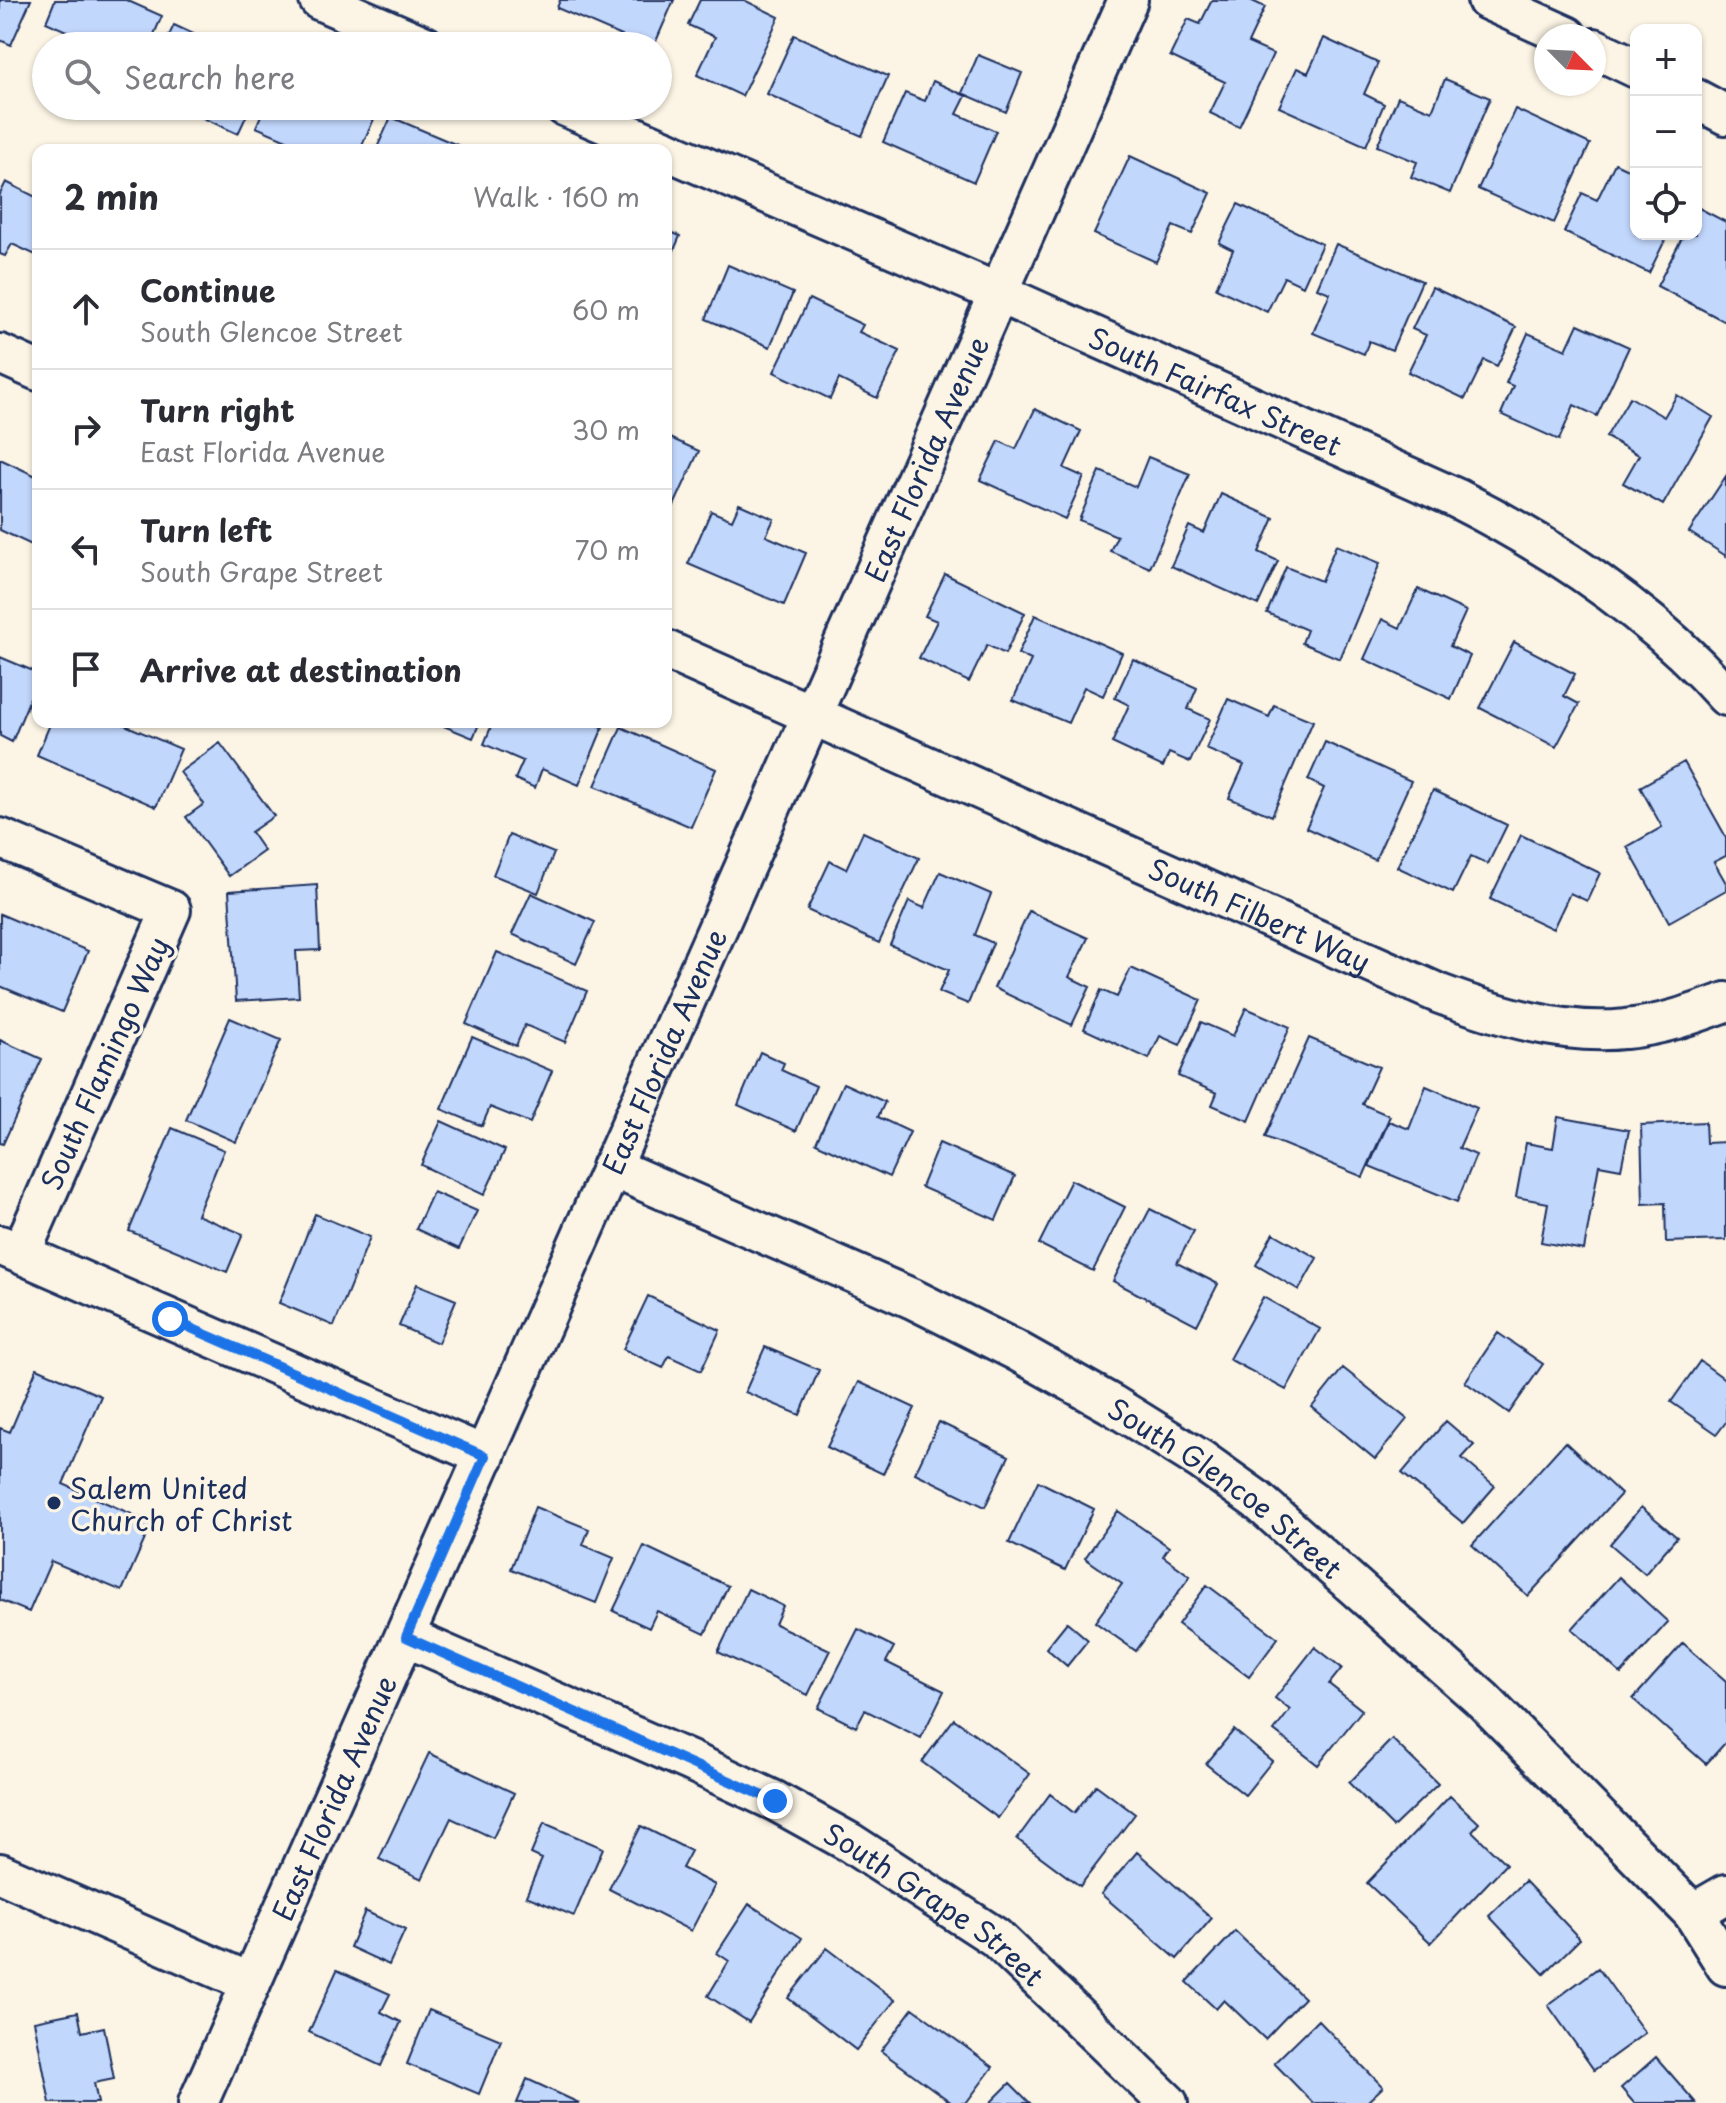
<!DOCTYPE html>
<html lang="en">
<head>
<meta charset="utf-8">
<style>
	:root { --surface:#fff; --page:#f2f2f3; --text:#2b2b33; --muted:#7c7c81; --line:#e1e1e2 }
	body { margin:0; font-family:"Playpen Sans",sans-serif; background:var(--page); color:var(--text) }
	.controls { position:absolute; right:24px; top:24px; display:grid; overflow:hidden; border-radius:16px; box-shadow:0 2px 6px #0004 }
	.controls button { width:72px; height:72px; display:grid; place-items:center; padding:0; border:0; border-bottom:2px solid var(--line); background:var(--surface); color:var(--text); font:40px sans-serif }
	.compass { position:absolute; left:1534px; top:24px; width:72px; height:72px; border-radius:50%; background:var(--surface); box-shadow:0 2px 6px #0004; rotate:114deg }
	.stop { position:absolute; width:24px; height:24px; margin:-18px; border:6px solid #1a73e8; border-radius:50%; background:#fff }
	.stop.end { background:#1a73e8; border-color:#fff; box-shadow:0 2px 8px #0008 }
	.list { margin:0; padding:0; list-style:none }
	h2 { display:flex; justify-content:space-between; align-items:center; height:104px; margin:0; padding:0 32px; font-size:34px }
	h2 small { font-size:26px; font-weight:400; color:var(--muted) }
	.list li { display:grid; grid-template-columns:52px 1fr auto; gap:24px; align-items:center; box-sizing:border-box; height:120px; padding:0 32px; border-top:2px solid var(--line) }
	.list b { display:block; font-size:30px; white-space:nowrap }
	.list p { margin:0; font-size:26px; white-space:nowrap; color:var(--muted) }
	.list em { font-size:26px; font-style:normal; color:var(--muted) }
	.icon { flex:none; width:44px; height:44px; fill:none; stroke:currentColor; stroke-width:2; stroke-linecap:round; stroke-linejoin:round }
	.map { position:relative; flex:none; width:1726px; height:2103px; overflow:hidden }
	.search { position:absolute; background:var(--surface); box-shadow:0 2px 6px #0004; left:32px; top:32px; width:640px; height:88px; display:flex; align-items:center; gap:20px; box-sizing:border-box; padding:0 28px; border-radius:44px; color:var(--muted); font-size:30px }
	.panel { position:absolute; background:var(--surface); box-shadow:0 2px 6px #0004; left:32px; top:144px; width:640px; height:584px; border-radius:16px }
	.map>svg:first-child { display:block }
</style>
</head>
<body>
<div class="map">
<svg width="1726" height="2103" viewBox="0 0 1726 2103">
	<rect width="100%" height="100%" fill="#fcf5e5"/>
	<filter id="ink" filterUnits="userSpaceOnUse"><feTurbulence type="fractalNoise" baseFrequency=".0125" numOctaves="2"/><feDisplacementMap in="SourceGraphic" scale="16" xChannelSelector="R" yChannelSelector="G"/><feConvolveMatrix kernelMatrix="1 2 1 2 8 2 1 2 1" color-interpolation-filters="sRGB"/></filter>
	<g filter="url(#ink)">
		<path fill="#c2d7fc" stroke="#1b2f5e" stroke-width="2" d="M0 0H31L11 45 0 40Z
			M55 0H126L162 16 149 46H100L46 22Z
			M560 0H674L654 46H645L557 8Z
			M700 0H744L779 17 742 96 697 75 715 37 688 25Z
			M1212 0H1250L1265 7 1248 43 1273 54 1239 127 1210 113 1225 82 1170 56 1188 19 1200 24Z
			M174 25 219 46H164Z
			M794 35 888 76 862 136 767 94Z
			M1324 38 1378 63 1364 94 1384 104 1366 146 1279 107 1297 68 1308 73Z
			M978 55 1022 73 1006 112 962 93Z
			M1445 79 1490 98 1450 193 1411 177 1417 162 1377 146 1398 97 1432 111Z
			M933 81 966 96 957 114 996 131 974 182 883 142 905 93 925 101Z
			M177 106H251L238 134Z
			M265 106H345L374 119 360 150H310L256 127Z
			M1515 109 1590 144 1554 223 1478 189Z
			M391 117 469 150H376Z
			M1130 156 1211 193 1192 234 1173 226 1156 262 1094 234Z
			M1615 163 1636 173V234H1668L1649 273 1564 232 1582 193 1597 200Z
			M6 182 38 198V256L12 244 5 256 0 254V194Z
			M1238 204 1322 244 1303 286 1284 277 1267 312 1216 288 1233 250 1219 243Z
			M1697 207 1726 222V322L1657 286 1684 234H1696Z
			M666 230 680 236 666 269Z
			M1336 244 1422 281 1392 350 1369 341 1364 354 1313 333 1330 293 1317 288Z
			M728 265 793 293 770 347 706 319Z
			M1432 287 1516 327 1497 366 1484 360 1465 399 1408 372 1426 335 1412 329Z
			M809 299 863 325 859 332 900 351 877 398 839 379 830 399 774 372Z
			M1578 324 1629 347 1597 416 1574 405 1559 440 1501 414 1513 386 1506 383 1528 333 1566 350Z
			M1677 395 1713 417 1663 505 1623 483 1639 455 1606 437 1630 397 1664 417Z
			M1035 409 1081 431 1064 468 1084 477 1065 519 980 480 999 441 1016 449Z
			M666 436 699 451 666 523Z
			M1148 457 1190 474 1150 568 1110 551 1117 536 1079 520 1100 471 1136 487Z
			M0 459 38 477V548L0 530Z
			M1726 476V556L1689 532Z
			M1221 494 1274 518 1259 552 1278 561 1258 605 1171 566 1189 526 1204 533Z
			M739 504 774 519 766 536 806 553 784 605 688 564 711 511 732 520Z
			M1336 545 1380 563 1340 659 1302 643 1307 630 1267 613 1286 567 1321 581Z
			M945 574 1025 613 1005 654 987 645 969 682 919 658 937 621 925 616Z
			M1418 589 1466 611 1450 646 1470 656 1451 699 1364 659 1382 619 1400 628Z
			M1035 615 1122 653 1103 696 1084 687 1068 723 1013 700 1031 660 1018 654Z
			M1514 642 1575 674 1564 696 1579 704 1556 747 1480 708Z
			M0 657 38 673V679L12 742 0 736Z
			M1133 659 1197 688 1188 709 1210 719 1190 762 1169 753 1163 767 1112 743 1129 705 1115 698Z
			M1228 699 1269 717 1274 705 1313 721 1272 816 1229 798 1244 765 1206 749Z
			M51 722H118L181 749 156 807 37 755Z
			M434 722H480L473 738Z
			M493 722H590L603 727 579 785 542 769 535 788 515 779 523 761 484 744Z
			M621 727 716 769 691 827 595 786Z
			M1325 742 1411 781 1375 860 1306 828 1324 788 1308 780Z
			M220 743 274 816 251 832 264 851 229 876 186 817 204 804 180 772Z
			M1684 762 1726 837V856L1714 862 1726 883V890L1669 922 1627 847 1662 827 1640 787Z
			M1433 790 1507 825 1488 864 1471 856 1453 893 1397 867Z
			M863 832 919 858 879 943 807 910 830 861 846 869Z
			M509 835 554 853 538 893 493 875Z
			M1521 835 1600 873 1587 901 1570 893 1553 929 1490 899Z
			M940 872 991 894 975 935 993 943 968 1004 939 992 949 970 890 945 909 901 924 908Z
			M317 885 320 950 296 951 299 997 236 1001 229 891Z
			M531 893 595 922 576 964 512 934Z
			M1029 911 1088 938 1069 977 1090 987 1072 1025 994 988Z
			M0 914 88 951 62 1012 0 986Z
			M497 952 587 991 565 1042 525 1025 516 1046 466 1024Z
			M1131 968 1201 1000 1180 1045 1160 1036 1149 1059 1084 1029 1101 990 1117 997Z
			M1246 1008 1290 1027 1249 1121 1212 1105 1217 1093 1178 1076 1201 1022 1233 1036Z
			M230 1018 281 1040 236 1142 186 1120Z
			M472 1037 552 1071 530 1123 490 1107 482 1126 441 1109Z
			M1309 1038 1379 1067 1362 1104 1390 1116 1363 1177 1265 1137Z
			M0 1040 42 1059 3 1144 0 1143Z
			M760 1052 784 1063 781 1070 816 1086 796 1131 738 1105Z
			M843 1083 885 1102 878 1117 910 1132 889 1177 816 1143Z
			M1426 1086 1477 1108 1459 1148 1476 1155 1457 1202 1369 1166 1389 1121 1409 1129Z
			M1558 1117 1629 1130 1621 1169 1599 1165 1584 1250 1541 1242 1548 1203 1516 1197 1526 1143 1553 1148Z
			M441 1121 505 1150 484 1195 421 1165Z
			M1705 1122 1706 1143 1726 1142V1240L1666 1242 1665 1203 1643 1204 1641 1125Z
			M172 1128 224 1150 197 1215 243 1234 227 1272 129 1231Z
			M939 1143 1015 1176 996 1220 921 1187Z
			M1071 1180 1125 1207 1093 1271 1039 1244Z
			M433 1192 477 1211 459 1249 416 1229Z
			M1150 1209 1194 1231 1177 1263 1218 1284 1197 1325 1113 1281Z
			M315 1214 370 1237 334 1326 279 1303Z
			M1273 1233 1317 1258 1299 1290 1256 1265Z
			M417 1284 456 1300 438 1343 399 1326Z
			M648 1296 720 1330 701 1371 669 1356 663 1368 623 1349Z
			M1263 1297 1320 1329 1286 1390 1229 1359Z
			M1498 1333 1543 1364 1509 1413 1465 1382Z
			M765 1347 819 1370 800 1415 745 1392Z
			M1700 1361 1726 1380V1422L1717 1434 1671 1402Z
			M37 1368 101 1396 63 1484 152 1523 122 1591 51 1561 29 1612 0 1600V1428L10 1432Z
			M1343 1368 1407 1419 1375 1459 1312 1407Z
			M859 1382 915 1408 883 1474 827 1447Z
			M1446 1421 1474 1445 1462 1458 1495 1486 1463 1523 1402 1473Z
			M939 1422 1009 1456 985 1507 915 1473Z
			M1565 1442 1621 1494 1528 1596 1472 1545Z
			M1038 1481 1094 1509 1065 1570 1009 1543Z
			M535 1507 589 1529 583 1545 614 1558 596 1603 511 1569Z
			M1641 1507 1677 1537 1645 1574 1610 1544Z
			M1118 1511 1169 1547 1163 1556 1190 1576 1136 1651 1095 1622 1122 1584 1085 1558Z
			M644 1546 728 1586 705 1634 657 1611 649 1628 613 1611Z
			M1619 1577 1668 1622 1621 1674 1572 1629Z
			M1207 1585 1278 1638 1249 1677 1178 1624Z
			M748 1589 783 1606 775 1624 830 1650 808 1695 718 1652Z
			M1067 1622 1088 1640 1067 1666 1046 1648Z
			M858 1629 894 1647 886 1662 944 1691 921 1738 865 1710 856 1727 818 1708Z
			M1683 1643 1726 1681V1742L1706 1764 1633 1699Z
			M1315 1647 1342 1668 1329 1684 1362 1710 1318 1765 1274 1731 1290 1710 1275 1698Z
			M954 1719 1030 1774 998 1818 922 1762Z
			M1234 1730 1272 1761 1245 1795 1206 1764Z
			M1392 1739 1438 1784 1393 1827 1349 1783Z
			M429 1753 514 1793 493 1838 451 1818 422 1879 379 1859Z
			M1096 1785 1135 1814 1080 1886 1017 1839 1050 1794 1074 1813Z
			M1450 1796 1479 1823 1472 1831 1506 1864 1431 1943 1367 1883Z
			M544 1823 603 1848 574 1916 526 1896 542 1859 531 1854Z
			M641 1826 691 1851 682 1868 715 1885 691 1931 609 1889Z
			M1137 1852 1212 1918 1177 1959 1101 1894Z
			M1525 1881 1580 1939 1544 1974 1489 1916Z
			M749 1904 802 1938 749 2022 708 1996 729 1961 717 1953Z
			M365 1911 405 1930 389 1965 350 1947Z
			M1235 1931 1304 1998 1265 2039 1224 2000 1216 2009 1187 1982Z
			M827 1948 895 2000 856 2050 788 1998Z
			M1598 1968 1645 2033 1594 2070 1548 2005Z
			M337 1970 390 1994 381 2012 401 2022 381 2066 309 2032Z
			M913 2008 993 2067 966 2103H952L881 2051Z
			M429 2010 501 2040 479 2094 407 2064Z
			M78 2012 82 2032 104 2027 114 2079 94 2083 98 2103H50L34 2021Z
			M1318 2020 1383 2087 1366 2103H1313L1274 2063Z
			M1656 2057 1696 2103H1634L1621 2088Z
			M527 2079 579 2103H517Z
			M1010 2083 1030 2103H990Z"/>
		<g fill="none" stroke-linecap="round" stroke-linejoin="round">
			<g stroke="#1b2f5e" stroke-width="44">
				<g id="minor">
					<path d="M319 0 425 46"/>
					<path d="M1487 0 1567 36"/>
					<path d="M1594 48 1636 68"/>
					<path d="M1696 99 1726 115"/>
					<path d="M564 106 666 150"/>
					<path id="s1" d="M666 150 998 293 1456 498C1555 548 1652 613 1726 696"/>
					<path d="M0 354 38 371"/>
					<path id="s2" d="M666 650 1440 994C1496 1015 1565 1036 1625 1029 1660 1026 1694 1014 1726 1002"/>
					<path d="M0 838 171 910 21 1253"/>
					<path id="s3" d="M611 1167 913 1299 1015 1350 1111 1404 1201 1460 1257 1500 1483 1700 1693 1913 1726 1966"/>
					<path d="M0 1245 485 1456"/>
					<path id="s4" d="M406 1637 690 1761 775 1801 849 1842 995 1937 1168 2103"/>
					<path d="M0 1873 251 1983"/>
					<path d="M1693 1913 1726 1894"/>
					<path id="s5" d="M198 2103 1128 0"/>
				</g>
			</g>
			<use href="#minor" stroke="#fcf5e5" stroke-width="38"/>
		</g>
	</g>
	<g fill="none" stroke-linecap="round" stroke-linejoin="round" filter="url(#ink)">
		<path stroke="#1a73e8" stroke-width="10" d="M170 1319 485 1456 406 1637 775 1801"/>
	</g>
	<circle fill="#1b2f5e" stroke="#fcf5e5" stroke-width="3" cx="54" cy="1503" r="8"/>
	<g text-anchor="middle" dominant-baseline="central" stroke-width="7" stroke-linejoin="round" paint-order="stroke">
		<g font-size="28" fill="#1b2f5e" stroke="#fcf5e5">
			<text stroke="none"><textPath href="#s1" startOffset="600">South Fairfax Street</textPath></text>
			<text stroke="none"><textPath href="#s5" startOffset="1798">East Florida Avenue</textPath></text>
			<text stroke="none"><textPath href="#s2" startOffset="650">South Filbert Way</textPath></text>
			<text stroke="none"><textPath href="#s5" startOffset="1150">East Florida Avenue</textPath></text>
			<text transform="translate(104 1063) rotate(-66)">South Flamingo Way</text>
			<text stroke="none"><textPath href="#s3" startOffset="696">South Glencoe Street</textPath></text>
			<text stroke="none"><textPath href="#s5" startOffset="334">East Florida Avenue</textPath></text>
			<text stroke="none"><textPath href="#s4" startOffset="594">South Grape Street</textPath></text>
		</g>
		<g font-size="28" fill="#1b2f5e" stroke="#fcf5e5" text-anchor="start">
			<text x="70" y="1487">Salem United<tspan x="70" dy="32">Church of Christ</tspan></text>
		</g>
	</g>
</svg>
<div class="controls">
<button>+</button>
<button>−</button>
<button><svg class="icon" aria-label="locate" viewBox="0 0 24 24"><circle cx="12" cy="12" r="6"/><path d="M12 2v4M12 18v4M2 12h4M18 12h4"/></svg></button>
</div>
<svg class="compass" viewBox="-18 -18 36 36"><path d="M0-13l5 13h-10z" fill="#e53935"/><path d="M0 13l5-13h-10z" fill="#7c7c81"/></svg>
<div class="stop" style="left:170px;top:1319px"></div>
<div class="stop end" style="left:775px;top:1801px"></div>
<div class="search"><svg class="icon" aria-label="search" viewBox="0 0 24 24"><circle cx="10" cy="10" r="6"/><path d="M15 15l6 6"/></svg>Search here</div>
<section class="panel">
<h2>2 min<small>Walk · 160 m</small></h2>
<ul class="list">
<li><svg class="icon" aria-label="ahead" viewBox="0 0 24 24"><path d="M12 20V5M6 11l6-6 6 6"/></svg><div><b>Continue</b><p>South Glencoe Street</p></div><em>60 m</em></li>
<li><svg class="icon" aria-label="right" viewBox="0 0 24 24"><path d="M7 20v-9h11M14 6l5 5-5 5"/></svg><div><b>Turn right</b><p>East Florida Avenue</p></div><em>30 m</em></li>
<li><svg class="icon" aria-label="left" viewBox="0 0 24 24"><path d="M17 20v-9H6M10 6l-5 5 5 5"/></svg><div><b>Turn left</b><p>South Grape Street</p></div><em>70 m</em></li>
<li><svg class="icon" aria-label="arrive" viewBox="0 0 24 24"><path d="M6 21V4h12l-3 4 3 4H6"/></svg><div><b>Arrive at destination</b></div></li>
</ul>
</section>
</div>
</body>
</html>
